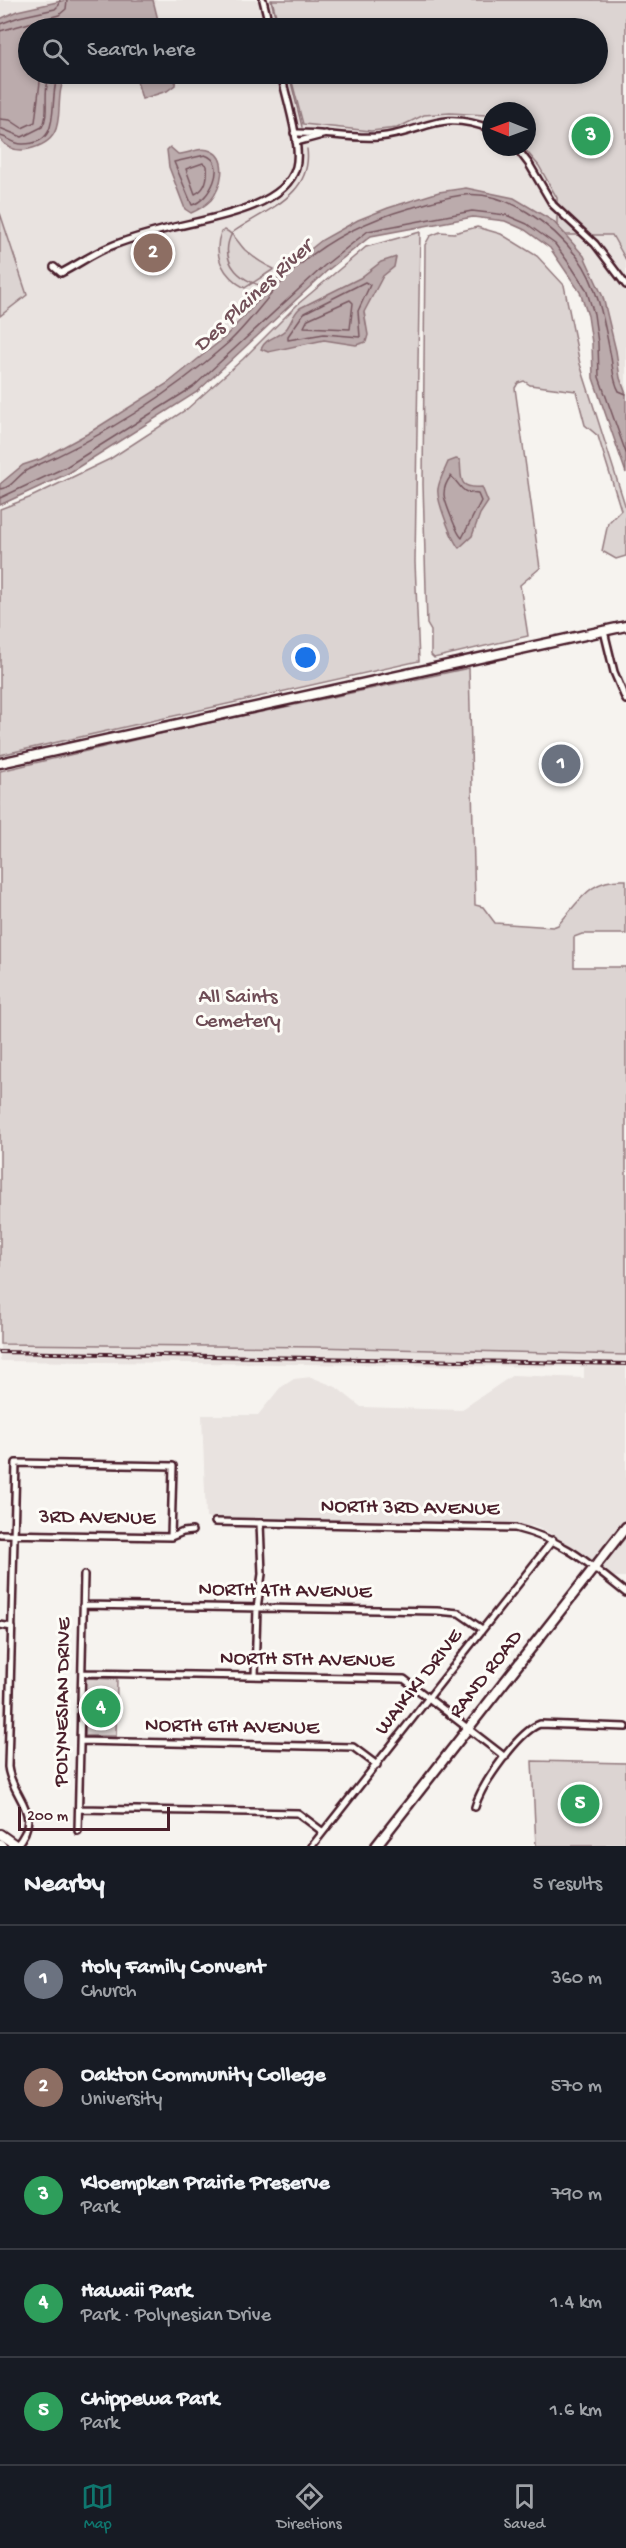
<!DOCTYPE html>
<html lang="en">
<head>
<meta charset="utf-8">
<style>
	:root { --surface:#171b24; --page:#20242c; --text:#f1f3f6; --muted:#9ea1a6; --line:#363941; --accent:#0f766e }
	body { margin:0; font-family:"Gochi Hand",sans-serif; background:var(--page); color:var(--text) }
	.compass { position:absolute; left:482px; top:102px; width:54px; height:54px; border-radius:50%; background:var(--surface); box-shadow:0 3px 9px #0003; rotate:271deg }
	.scale { position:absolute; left:18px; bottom:15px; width:152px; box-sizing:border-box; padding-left:6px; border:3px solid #4a1f2b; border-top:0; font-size:16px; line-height:21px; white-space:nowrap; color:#4a1f2b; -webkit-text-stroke:4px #fdfcf7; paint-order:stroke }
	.you { position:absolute; left:306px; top:658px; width:21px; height:21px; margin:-15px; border:4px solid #fff; border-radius:50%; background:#1a73e8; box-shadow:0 0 0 9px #1a73e833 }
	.badge { display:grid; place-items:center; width:39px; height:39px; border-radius:50%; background:var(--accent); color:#fff; font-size:20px; font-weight:700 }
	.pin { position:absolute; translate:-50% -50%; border:3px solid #fff; box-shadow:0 2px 6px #0006 }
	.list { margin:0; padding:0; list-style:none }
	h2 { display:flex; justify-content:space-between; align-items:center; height:78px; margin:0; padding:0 24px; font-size:26px }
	h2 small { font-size:20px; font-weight:400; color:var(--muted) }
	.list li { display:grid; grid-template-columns:39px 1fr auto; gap:18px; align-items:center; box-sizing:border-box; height:108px; padding:0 24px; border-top:2px solid var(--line) }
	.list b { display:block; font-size:22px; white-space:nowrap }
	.list p { margin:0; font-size:20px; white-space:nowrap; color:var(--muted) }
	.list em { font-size:20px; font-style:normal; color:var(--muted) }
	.icon { flex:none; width:33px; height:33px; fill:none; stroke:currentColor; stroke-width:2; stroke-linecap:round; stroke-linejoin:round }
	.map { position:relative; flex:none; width:626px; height:1846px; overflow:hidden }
	.search { position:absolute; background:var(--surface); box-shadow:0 3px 9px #0003; left:18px; right:18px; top:18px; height:66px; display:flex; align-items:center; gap:15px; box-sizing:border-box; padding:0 21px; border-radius:33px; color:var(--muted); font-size:22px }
	.sheet { height:618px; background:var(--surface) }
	nav { display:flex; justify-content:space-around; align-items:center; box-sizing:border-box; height:84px; border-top:2px solid var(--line); background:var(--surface); font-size:16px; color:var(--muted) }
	nav a { display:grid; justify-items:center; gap:3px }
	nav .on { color:var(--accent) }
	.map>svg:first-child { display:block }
</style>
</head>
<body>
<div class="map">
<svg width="626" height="1846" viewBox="0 0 626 1846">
	<rect width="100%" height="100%" fill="#f6f3ef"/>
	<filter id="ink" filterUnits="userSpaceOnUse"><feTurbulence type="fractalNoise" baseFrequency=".0167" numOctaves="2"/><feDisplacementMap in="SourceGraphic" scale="12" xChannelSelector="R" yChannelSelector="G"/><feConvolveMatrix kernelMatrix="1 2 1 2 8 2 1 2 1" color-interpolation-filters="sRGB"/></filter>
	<g filter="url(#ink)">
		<path fill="#e9e3e0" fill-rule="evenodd" d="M0 0H554V28H28V74H555L557 226 514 198 466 188 439 192 358 220 322 240 291 265 224 338 168 383 87 434 41 459 23 465 0 484ZM491 111H527V147H491Z
			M566 235H626V394L620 378 616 351 603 297 584 257Z
			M0 1344 369 1348 626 1355V1577H611L586 1556 546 1531 532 1526 206 1518 202 1415H258L280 1388 294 1379 311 1377 336 1387 361 1407 461 1410 513 1375 584 1378V1367L0 1361Z"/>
		<path fill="#dcd4d2" stroke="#937a7e" stroke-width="1.5" d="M272 0H626V260L612 235H566L557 226V198L539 166 523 147H527V111H491V119L486 115 450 113 424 115 397 128 371 131 303 124 290 74H598V28H279Z
			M0 213 27 295 0 316Z
			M477 227 501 234 537 256 564 285 580 364 626 508V556L616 559 602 551 608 523 621 510 598 436 585 425 576 391 530 385 524 381 518 383 515 388 540 568 520 585 528 636 434 658 431 655V631L427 624 423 484 425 245 430 236 440 232 454 233Z
			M225 230C235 234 238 243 245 250 254 258 263 264 274 269L245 288C224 277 212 256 221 232Z
			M420 232 415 562 419 661 0 755V509L29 498 110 459 187 409 243 359 298 304 366 247Z
			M469 668 475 905 483 907 495 923 553 927 558 925C580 901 589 878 626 880V934H582L574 937V967H626V1355L315 1347 0 1344V771L199 725Z
			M85 1678 117 1679 116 1736H85Z
			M532 1761 626 1763V1846H536Z"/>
		<path fill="#bbabac" stroke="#8e7378" stroke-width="1.5" d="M66 0H153L160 28H28V74H66C50 103 74 139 29 149 17 152 7 148 0 139V19L17 11Z
			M135 74H176L175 85 167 91 142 99Z
			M170 147 178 154C189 154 200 146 211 151 229 159 221 189 211 200 205 206 198 210 191 213L185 209 169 167 167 150Z
			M466 188 514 198 553 221 584 256 603 297 616 351 620 378 626 394V473L593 378 592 343 588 316 580 292 550 248 525 230 505 221 473 217 371 236 328 270 197 392 69 473 0 505V484L23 465 41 459 87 434 168 383 224 338 291 265 322 240 358 220 388 208 439 192Z
			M396 257 394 267 383 276 364 312 368 335 366 342 356 345 324 340 268 352 261 349C266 337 280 337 287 328 292 321 293 314 300 308L360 278 381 262Z
			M456 459 460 460C462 479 457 489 482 487L488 502 480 514 472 536 459 548C452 540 436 499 438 489 439 480 445 470 448 462Z"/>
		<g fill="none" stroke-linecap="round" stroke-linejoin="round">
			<path stroke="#77575f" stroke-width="1.5" d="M0 24 19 17 55 9 59 5 60 0
				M0 31 59 15 66 9 67 0
				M0 119 10 120 22 128 35 122 41 74
				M0 128 22 137 42 127C51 113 41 91 51 74
				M0 136C8 137 13 144 22 144 66 145 46 98 59 74
				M205 155C229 163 209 201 192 205L174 162Z
				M203 163 207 166C208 177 207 189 195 194L186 169Z
				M365 282 370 285 358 311 360 337 324 334 288 340V336L304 313Z
				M350 300 353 303 350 329 304 327 308 319Z
				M451 476C463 487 459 493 478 494L481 501 462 538C457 534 444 500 444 494 444 487 447 481 451 476Z
				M0 489C13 488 18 474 29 469 101 438 169 395 228 343 253 320 270 291 295 269 328 239 368 220 410 208 428 203 445 197 463 195 507 190 553 225 578 258 597 283 604 321 610 352 613 365 612 379 619 391L626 394
				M0 498 66 467 193 387 324 266 368 231 472 211 506 215 527 224 555 244 571 266 586 289 594 314 598 343 599 377 626 453"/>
			<path stroke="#8e7378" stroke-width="1.5" d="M271 0 278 28
				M289 74 302 127
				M271 287C243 285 217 263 232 233 263 210 313 197 307 149"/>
			<g stroke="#4a1f2b" stroke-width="10">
				<path id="street" d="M263 0 270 28
					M294 133C322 132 350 139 378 137 425 133 437 108 491 129
					M296 142 326 134
					M516 147 529 164 553 205 595 244 626 285
					M54 267 61 273C77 265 92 254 109 247 128 239 150 233 170 228 205 219 285 209 296 167 302 146 286 97 281 74
					M604 631 614 672 626 700
					M215 1522 515 1528C564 1540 588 1563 626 1593
					M0 1534 171 1537 183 1532 192 1531
					M83 1605 437 1611 459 1613 482 1629
					M0 1625 12 1627
					M82 1673 404 1679 505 1757
					M255 1676 257 1608 262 1574 260 1523
					M80 1741 353 1747 377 1765
					M475 1807C481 1785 519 1731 540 1724L626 1727
					M79 1809 298 1813 323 1832
					M78 1831 84 1575
					M16 1846C45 1813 12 1799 8 1767L16 1463 173 1466 171 1537
					M312 1846 553 1540"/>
			</g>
			<g stroke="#4a1f2b" stroke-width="12">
				<path id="secondary" d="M0 1834 17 1846
					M0 1844 2 1846"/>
			</g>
			<g stroke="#4a1f2b" stroke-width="13">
				<path id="primary" d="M0 763 626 626
					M376 1846 626 1527"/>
			</g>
			<use href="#street" stroke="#fdfcf7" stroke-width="5"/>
			<use href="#secondary" stroke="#fdfcf7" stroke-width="8"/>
			<use href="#primary" stroke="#fdfcf7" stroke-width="8"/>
			<g stroke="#4a1f2b" stroke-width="4">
				<path id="rail" d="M0 1352 626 1364"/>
			</g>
			<use href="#rail" stroke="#fdfcf7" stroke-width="1.5" stroke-dasharray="4.5" stroke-linecap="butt"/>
		</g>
	</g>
	<g text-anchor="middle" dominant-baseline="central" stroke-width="6" stroke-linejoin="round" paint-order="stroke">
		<g font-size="21" fill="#6e4c55" stroke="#fdfcf7">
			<text x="238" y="998">All Saints<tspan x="238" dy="24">Cemetery</tspan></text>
		</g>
		<g font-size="21" fill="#4a1f2b" stroke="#fdfcf7">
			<text transform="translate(410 1509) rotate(1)">NORTH 3RD AVENUE</text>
			<text transform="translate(97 1519) rotate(1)">3RD AVENUE</text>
			<text transform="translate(285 1592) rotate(1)">NORTH 4TH AVENUE</text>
			<text transform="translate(307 1661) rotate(1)">NORTH 5TH AVENUE</text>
			<text transform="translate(487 1675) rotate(-52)">RAND ROAD</text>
			<text transform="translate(420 1683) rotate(-52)">WAIKIKI DRIVE</text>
			<text transform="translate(64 1702) rotate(-89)">POLYNESIAN DRIVE</text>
			<text transform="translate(232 1728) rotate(1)">NORTH 6TH AVENUE</text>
		</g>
		<g font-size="22" font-style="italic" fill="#725058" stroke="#fdfcf7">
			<text transform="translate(254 297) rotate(-43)">Des Plaines River</text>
		</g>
	</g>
</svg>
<svg class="compass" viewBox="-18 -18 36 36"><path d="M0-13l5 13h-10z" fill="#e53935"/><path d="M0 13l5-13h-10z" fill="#9ea1a6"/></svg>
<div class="scale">200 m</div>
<div class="you"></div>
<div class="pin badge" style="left:561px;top:764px;background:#6b7280">1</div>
<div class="pin badge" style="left:153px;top:253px;background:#8d6e63">2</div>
<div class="pin badge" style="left:591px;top:136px;background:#2e9e5b">3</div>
<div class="pin badge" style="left:101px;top:1708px;background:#2e9e5b">4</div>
<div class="pin badge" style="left:580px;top:1804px;background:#2e9e5b">5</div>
<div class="search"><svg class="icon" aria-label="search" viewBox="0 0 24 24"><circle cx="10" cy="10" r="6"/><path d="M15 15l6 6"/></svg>Search here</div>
</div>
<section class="sheet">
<h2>Nearby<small>5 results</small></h2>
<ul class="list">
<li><span class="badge" style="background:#6b7280">1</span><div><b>Holy Family Convent</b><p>Church</p></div><em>360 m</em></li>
<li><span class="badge" style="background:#8d6e63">2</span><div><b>Oakton Community College</b><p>University</p></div><em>570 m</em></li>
<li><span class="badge" style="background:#2e9e5b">3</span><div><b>Kloempken Prairie Preserve</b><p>Park</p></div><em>790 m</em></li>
<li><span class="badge" style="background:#2e9e5b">4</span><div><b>Hawaii Park</b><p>Park · Polynesian Drive</p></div><em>1.4 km</em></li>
<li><span class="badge" style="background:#2e9e5b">5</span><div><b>Chippewa Park</b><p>Park</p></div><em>1.6 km</em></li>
</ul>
</section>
<nav>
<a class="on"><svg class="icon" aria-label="map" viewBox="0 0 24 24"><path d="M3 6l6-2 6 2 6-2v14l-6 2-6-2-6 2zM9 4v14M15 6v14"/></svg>Map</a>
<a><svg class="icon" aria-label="directions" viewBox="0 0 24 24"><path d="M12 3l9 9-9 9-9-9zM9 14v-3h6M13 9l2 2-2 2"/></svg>Directions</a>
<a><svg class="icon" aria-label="saved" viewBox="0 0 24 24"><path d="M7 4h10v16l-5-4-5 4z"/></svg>Saved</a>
</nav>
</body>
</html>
